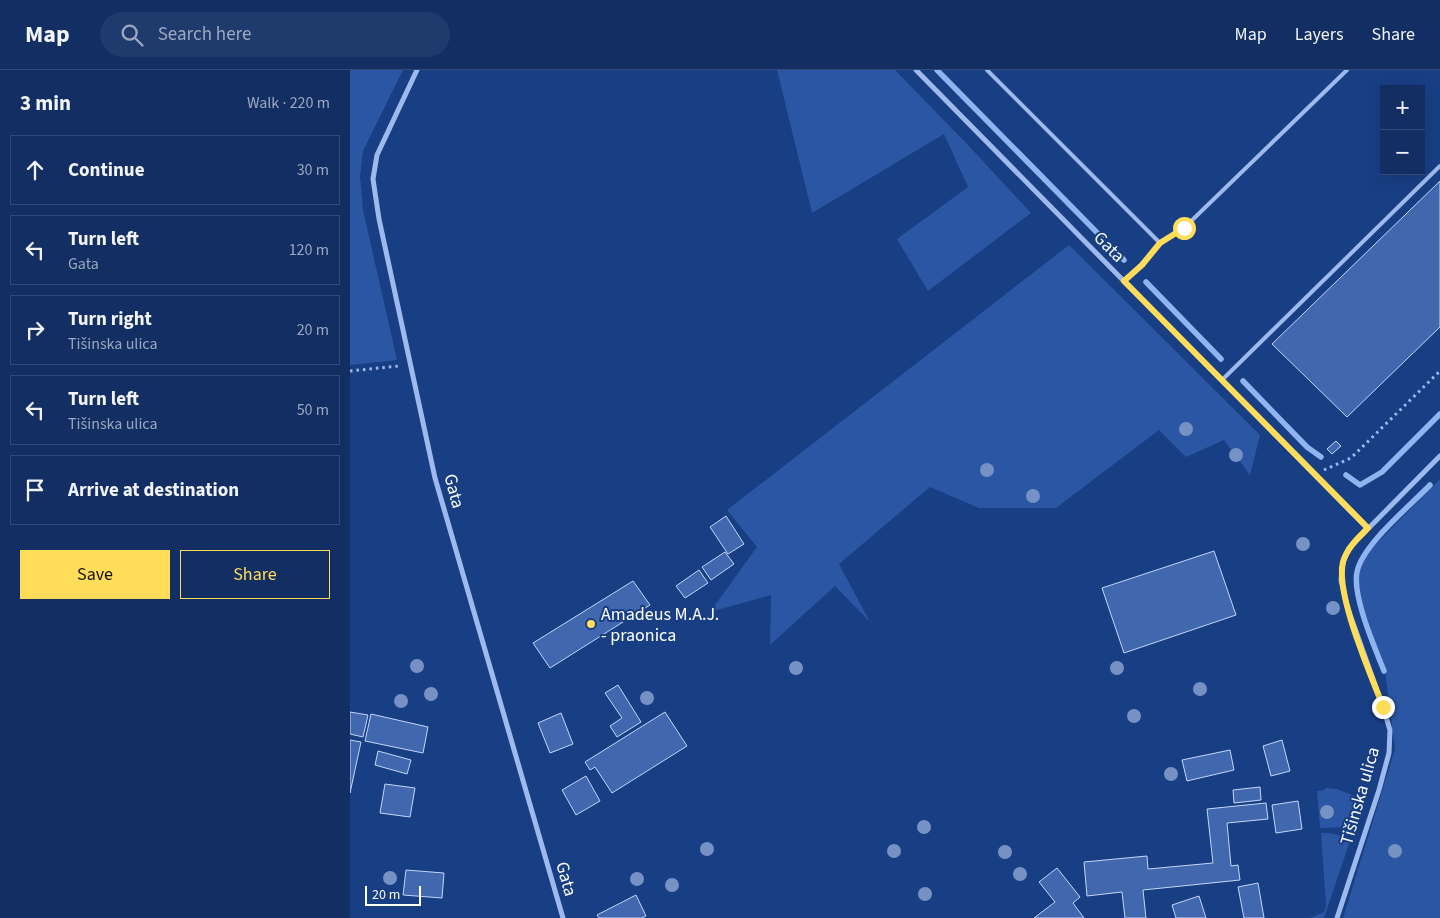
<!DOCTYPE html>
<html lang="en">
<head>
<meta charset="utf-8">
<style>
	:root { --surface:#122e63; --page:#1f3a6c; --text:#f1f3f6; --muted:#9ca8be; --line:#314a78; --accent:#ffdd59 }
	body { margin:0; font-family:"Source Sans 3",sans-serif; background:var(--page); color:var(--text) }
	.controls { position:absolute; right:15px; top:15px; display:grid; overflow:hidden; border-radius:0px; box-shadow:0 5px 20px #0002 }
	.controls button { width:45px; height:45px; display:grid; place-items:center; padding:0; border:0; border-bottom:1px solid var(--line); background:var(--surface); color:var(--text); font:25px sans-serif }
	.scale { position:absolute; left:15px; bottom:12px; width:56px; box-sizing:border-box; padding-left:5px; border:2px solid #fff; border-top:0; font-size:14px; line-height:18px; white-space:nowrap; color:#fff; -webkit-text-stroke:4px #183e84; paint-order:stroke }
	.stop { position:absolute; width:15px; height:15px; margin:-11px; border:4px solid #ffdd59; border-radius:50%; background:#fff }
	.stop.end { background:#ffdd59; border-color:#fff; box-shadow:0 1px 5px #0008 }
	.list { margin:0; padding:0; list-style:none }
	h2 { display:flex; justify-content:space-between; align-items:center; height:65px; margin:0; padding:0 20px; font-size:21px }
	h2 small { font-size:16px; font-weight:400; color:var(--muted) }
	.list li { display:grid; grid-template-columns:32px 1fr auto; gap:15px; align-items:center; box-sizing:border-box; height:70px; margin:0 10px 10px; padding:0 10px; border:1px solid var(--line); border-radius:0px }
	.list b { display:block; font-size:19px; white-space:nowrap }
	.list p { margin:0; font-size:16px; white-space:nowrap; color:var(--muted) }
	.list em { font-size:16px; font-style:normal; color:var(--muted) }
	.actions { display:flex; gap:10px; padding:15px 20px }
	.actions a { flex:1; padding:11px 0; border:1px solid var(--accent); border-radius:0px; text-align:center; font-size:18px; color:var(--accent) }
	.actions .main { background:var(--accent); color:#111 }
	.icon { flex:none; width:28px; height:28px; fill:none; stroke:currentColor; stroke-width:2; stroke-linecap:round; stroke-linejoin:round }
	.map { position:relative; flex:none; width:1090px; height:848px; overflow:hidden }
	header { display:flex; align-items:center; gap:30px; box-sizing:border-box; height:70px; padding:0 25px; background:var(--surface); border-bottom:1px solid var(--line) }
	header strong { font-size:24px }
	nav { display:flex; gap:28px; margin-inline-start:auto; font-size:18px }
	.search { width:350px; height:45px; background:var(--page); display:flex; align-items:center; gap:12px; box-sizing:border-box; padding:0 18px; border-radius:28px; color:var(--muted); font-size:19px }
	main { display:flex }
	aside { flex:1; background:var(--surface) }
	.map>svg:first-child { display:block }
</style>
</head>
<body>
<header>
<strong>Map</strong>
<div class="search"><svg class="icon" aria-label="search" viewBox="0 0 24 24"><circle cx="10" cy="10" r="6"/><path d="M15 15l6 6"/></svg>Search here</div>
<nav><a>Map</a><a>Layers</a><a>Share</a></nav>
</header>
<main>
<aside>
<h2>3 min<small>Walk · 220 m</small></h2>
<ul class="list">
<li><svg class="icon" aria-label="ahead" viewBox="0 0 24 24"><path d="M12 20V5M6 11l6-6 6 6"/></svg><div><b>Continue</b></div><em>30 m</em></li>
<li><svg class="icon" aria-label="left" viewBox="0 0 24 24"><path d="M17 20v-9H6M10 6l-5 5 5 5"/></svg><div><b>Turn left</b><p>Gata</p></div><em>120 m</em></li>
<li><svg class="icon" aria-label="right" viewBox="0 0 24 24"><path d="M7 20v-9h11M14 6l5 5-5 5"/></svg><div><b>Turn right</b><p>Tišinska ulica</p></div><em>20 m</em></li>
<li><svg class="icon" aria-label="left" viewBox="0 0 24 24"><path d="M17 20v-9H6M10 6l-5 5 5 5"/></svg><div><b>Turn left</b><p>Tišinska ulica</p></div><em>50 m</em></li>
<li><svg class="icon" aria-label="arrive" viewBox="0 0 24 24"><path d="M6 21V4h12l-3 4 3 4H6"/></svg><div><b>Arrive at destination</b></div></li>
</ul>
<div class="actions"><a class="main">Save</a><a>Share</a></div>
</aside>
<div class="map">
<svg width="1090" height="848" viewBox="0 0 1090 848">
	<rect width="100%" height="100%" fill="#183e84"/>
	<path fill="#2b56a3" d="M0 0H53L13 81 10 106 13 140 47 290 0 295Z
		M427 0H545L619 76 681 143 578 221 547 169 618 117 594 64 462 143Z
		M719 175 910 365 900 405 874 370 836 387 809 360 706 438H629L580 417 489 494 520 552 485 516 420 575 421 525 360 542 407 477 377 440Z
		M1090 409V848H993L1045 679 1035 601 1012 534 1007 510 1011 496 1020 480Z
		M975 718 987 719 1014 730 1003 757 970 758 967 721 975 720Z
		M971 763C982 763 991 764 1000 771L999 774 974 848H960L974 842 976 836Z"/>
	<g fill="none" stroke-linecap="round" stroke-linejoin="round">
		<path stroke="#90b4ef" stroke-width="5.5" d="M587 0 774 190
			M796 212 871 289
			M893 311 957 377 971 387
			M996 405 1010 415 1032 402 1090 344
			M1034 601C1025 578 1002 526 1007 502 1012 475 1060 436 1080 415"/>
	</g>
	<path fill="#4168ae" stroke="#c3d7f9" d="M1090 111V257L997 347 922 274Z
		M986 371 991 376 982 384 977 379Z
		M376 446 394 474 378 484 360 457Z
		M864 481 886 545 774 583 752 518Z
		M375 482 384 494 361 510 352 497Z
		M349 500 358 513 335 528 326 516Z
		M283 511 300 535 200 598 183 573Z
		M268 615 291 652 267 667 260 656 272 648 255 623Z
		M0 642 18 645 13 667 0 664Z
		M315 642 337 676 262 723 245 697 240 700 235 692Z
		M211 643 223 674 200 683 188 653Z
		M21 644 78 657 73 683 15 671Z
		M0 670 11 672 0 723Z
		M932 670 940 701 921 706 913 676Z
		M880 680 884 700 837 711 832 690Z
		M28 681 61 690 57 704 25 695Z
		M236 706 250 731 226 745 212 720Z
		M35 714 65 718 60 747 30 743Z
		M910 717 911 730 884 733 883 720Z
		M948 731 952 759 926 763 922 735Z
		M916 733 918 749 877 753 881 796 888 795 890 810 793 820 796 848H775L772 822 737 826 734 792 797 786 798 799 863 793 857 739Z
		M707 798 730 827 723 833 734 848H684L705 832 689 812Z
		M56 800 94 803 92 828 53 825Z
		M908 813 914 848H894L888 817Z
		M286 825 296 846 292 848H249L247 845Z
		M849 826 856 848H826L822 835Z"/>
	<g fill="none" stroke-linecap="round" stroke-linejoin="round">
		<path stroke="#9ebaec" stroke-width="3" stroke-dasharray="2.5 4" stroke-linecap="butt" d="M0 301 49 296
			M974 400 1001 388 1090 301"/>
		<path stroke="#9ebaec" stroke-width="4" d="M637 0 810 173
			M774 211 791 195 810 173 834 158 997 0
			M872 310 1090 96"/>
		<path stroke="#9ebaec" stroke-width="5" d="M67 0 27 85 23 109 29 149 85 408 213 848
			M566 0 1017 458
			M987 848 1029 720 1039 683 1040 660 1033 637 997 536 991 510 993 492 999 478 1090 386"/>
	</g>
	<g fill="#7692c4">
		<circle cx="836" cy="359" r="7"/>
		<circle cx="886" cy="385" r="7"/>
		<circle cx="637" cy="400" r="7"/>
		<circle cx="683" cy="426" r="7"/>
		<circle cx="953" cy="474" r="7"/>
		<circle cx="983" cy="538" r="7"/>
		<circle cx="67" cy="596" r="7"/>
		<circle cx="446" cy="598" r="7"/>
		<circle cx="767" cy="598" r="7"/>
		<circle cx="850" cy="619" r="7"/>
		<circle cx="81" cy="624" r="7"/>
		<circle cx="297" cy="628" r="7"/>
		<circle cx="51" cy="631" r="7"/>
		<circle cx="784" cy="646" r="7"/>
		<circle cx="821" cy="704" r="7"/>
		<circle cx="977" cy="742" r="7"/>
		<circle cx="574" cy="757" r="7"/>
		<circle cx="357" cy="779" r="7"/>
		<circle cx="544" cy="781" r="7"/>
		<circle cx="1045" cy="781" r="7"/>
		<circle cx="655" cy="782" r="7"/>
		<circle cx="670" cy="804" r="7"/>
		<circle cx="40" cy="808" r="7"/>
		<circle cx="287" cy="809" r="7"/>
		<circle cx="322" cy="815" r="7"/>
		<circle cx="575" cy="824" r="7"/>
	</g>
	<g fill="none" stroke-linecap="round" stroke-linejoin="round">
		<path stroke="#ffdd59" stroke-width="6" d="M834 158 810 173 792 195 774 211 1018 458C1008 468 997 478 993 492 985 524 1021 604 1033 637"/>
	</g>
	<circle fill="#ffdd59" stroke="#183e84" stroke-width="2" cx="241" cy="554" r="5"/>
	<g text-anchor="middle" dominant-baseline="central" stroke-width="4" stroke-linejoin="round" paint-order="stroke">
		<g font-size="18" fill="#fff" stroke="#183e84">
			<text transform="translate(759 177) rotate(45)">Gata</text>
			<text transform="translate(104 421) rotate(75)">Gata</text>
			<text transform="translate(1010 726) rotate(-74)">Tišinska ulica</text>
			<text transform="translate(216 809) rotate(74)">Gata</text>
		</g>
		<g font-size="18" fill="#fff" stroke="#183e84" text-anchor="start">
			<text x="251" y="544">Amadeus M.A.J.<tspan x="251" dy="21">- praonica</tspan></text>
		</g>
	</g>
</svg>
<div class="controls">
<button>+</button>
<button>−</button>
</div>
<div class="scale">20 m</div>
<div class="stop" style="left:834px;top:158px"></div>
<div class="stop end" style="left:1033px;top:637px"></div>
</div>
</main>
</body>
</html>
